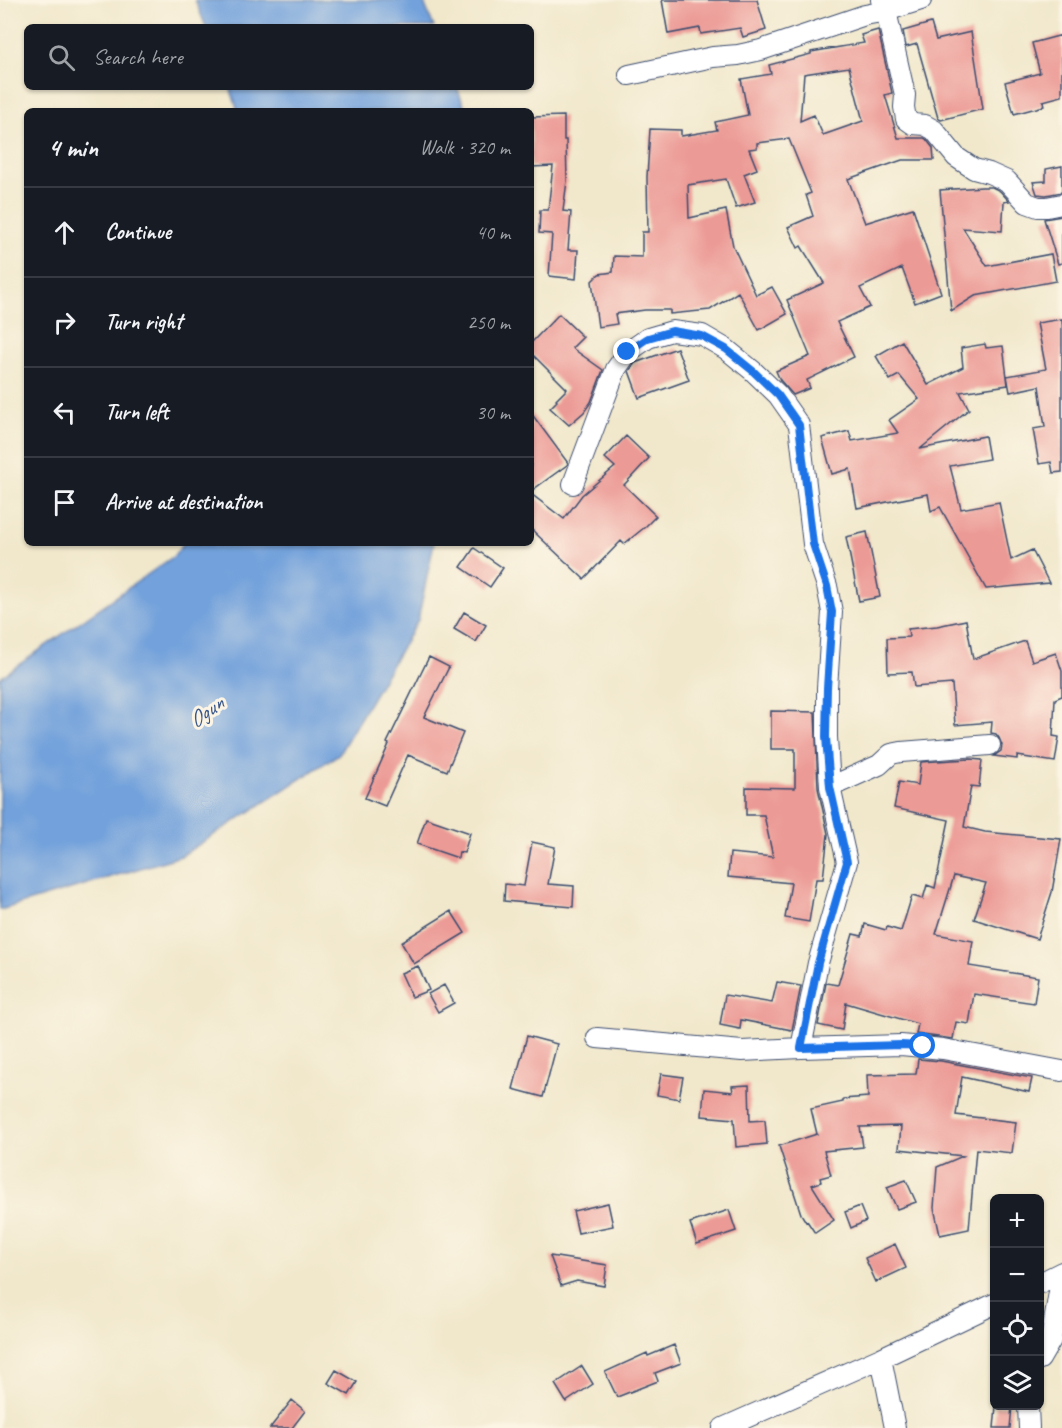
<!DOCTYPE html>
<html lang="en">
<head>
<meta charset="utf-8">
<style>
	:root { --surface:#171b24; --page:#20242c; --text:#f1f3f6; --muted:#9ea1a6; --line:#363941 }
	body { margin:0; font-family:Caveat,sans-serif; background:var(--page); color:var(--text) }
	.controls { position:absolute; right:18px; bottom:18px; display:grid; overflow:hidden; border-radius:9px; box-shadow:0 2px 4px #0004 }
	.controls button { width:54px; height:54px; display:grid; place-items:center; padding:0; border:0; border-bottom:2px solid var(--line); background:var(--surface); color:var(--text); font:30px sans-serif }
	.stop { position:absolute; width:18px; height:18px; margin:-14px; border:4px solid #1a73e8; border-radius:50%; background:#fff }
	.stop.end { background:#1a73e8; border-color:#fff; box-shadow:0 2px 6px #0008 }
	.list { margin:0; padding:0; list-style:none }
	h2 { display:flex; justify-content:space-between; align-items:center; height:78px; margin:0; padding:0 24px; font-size:26px }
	h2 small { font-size:20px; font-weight:400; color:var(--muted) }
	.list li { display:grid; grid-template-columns:39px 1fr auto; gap:18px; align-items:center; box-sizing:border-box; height:90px; padding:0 24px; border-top:2px solid var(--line) }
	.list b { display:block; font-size:22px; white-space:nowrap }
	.list em { font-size:20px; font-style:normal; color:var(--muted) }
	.icon { flex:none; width:33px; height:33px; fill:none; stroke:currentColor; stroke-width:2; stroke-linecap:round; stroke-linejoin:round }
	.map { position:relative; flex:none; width:1062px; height:1428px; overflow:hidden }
	.search { position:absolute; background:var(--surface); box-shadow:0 2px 4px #0004; left:24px; top:24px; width:510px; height:66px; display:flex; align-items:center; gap:15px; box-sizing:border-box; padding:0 21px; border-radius:9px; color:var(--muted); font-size:22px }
	.panel { position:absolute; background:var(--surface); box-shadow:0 2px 4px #0004; left:24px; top:108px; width:510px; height:438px; border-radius:9px }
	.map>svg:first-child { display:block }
</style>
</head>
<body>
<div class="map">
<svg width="1062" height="1428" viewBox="0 0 1062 1428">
	<rect width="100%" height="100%" fill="#fcf5e5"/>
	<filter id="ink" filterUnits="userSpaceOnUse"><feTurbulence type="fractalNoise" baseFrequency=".0167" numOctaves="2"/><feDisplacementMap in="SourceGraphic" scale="12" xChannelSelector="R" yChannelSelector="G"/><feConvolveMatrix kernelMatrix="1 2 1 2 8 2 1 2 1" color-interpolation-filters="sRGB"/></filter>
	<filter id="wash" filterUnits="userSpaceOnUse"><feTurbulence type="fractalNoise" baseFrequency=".008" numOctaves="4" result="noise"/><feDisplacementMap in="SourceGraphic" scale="24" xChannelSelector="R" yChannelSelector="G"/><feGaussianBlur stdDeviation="1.35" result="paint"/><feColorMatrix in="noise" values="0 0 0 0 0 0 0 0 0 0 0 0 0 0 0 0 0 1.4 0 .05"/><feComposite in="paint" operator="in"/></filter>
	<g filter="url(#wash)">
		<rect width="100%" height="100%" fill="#f1e8cc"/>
		<path fill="#72a1db" stroke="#46689c" stroke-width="1.5" d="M195 0H423L434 27H206Z
			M230 87H457L466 111H238Z
			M184 543H434L418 620 339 754 181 856 0 910V678L174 556Z"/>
		<g id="blocks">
			<path fill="#ec9a95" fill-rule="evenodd" d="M662 0H757L766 30 743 37 740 28 701 34 700 28 668 34Z
				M931 23 936 40 971 32 983 109 941 120 938 118 917 44 906 47 903 31Z
				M878 30 892 93 885 95 898 138H924L926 139 933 148 934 160H902L848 179 865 223 913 208 941 293 915 303 902 268 860 288 870 307 837 322 854 357 807 380 810 388 793 395 780 380 776 371 810 356 787 300 824 283 801 246 798 248 788 227 813 216 806 195 811 193 789 139 757 143V148L749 149 757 169 744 174 755 202 736 208 726 179 688 185 689 218 726 210 733 246 756 295 772 287 787 314 759 330 738 292 710 310 670 314V310H645L615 314 617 324 598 327 592 281 599 274 613 272 614 256 642 257V232H648L647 177 650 129 681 130V136L717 130 715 122 748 115 741 79 771 74 769 65 811 54V52L864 43 861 35ZM849 67 863 121 823 135 814 115 800 121 804 74Z
				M1062 35V96L1043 101 1044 106 1014 114 1005 82 1040 73 1032 43Z
				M564 116V140H566L567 181 563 211 571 212 568 250H578L576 279 549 276 552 234 539 233 540 210H548L553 166 531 167V150H532L531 117Z
				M1062 166V192L1046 195 1037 194 1033 182 1046 181V169Z
				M982 187H992L1000 191 1009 201 1004 202 1002 231 963 228 987 266 1051 254 1056 281 975 296 951 311 940 190Z
				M1062 216V263L1058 264 1044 219Z
				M559 314 583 337 572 348 603 370 591 402 584 412 569 425 550 408 557 401 556 400 567 389 531 353V343Z
				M1062 319V472L1053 473 1051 462 1039 464 1033 429 1045 427 1039 386 1010 392 1007 376 1046 369 1037 323Z
				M902 341 928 385 963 367 961 348 985 344 986 348 1003 346 1008 385 960 392 969 409 920 449 985 436 989 459 950 466 961 509 999 502 1011 560 1032 550 1049 583 986 589 940 507 931 511 928 494 857 508 850 469 832 474 822 438 849 431 852 441 898 433 889 420 919 399 899 375 890 380 876 356Z
				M677 348 689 380 639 398 629 371 635 363Z
				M531 413 568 463 567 465 531 491Z
				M626 436 649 458 624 485 656 516 645 527 624 544 621 541 584 579 531 529V494L564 519 582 495 615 467 605 458Z
				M867 532 880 597 859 601 846 537Z
				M474 548 503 568 490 587 461 567Z
				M464 612 486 625 476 642 454 629Z
				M966 620 973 659 1025 641 1032 661 1056 653 1062 671V696L1055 699 1053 736 1059 737 1055 762 1017 756V759L994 756 1001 751 1002 745 999 738 996 734 991 733 992 722 955 725 952 684 914 687 912 672 888 673 887 638 909 637 908 629 937 626Z
				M429 657 449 667 424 717 463 733 447 771 408 755 385 806 365 798 389 744 387 743Z
				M771 711 815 712 818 788 828 834 823 879H816L809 922 785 918 791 883 728 877 730 853 773 857 764 815H746V787L795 788V749H771Z
				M970 759 982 760 979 787 971 786 964 827 985 832 1061 839 1052 892 1037 939 974 919 986 883 954 876 936 934 973 941 969 966 1038 977 1034 1003 974 994 969 1024 956 1022 953 1039 916 1034 918 1024 846 1003 842 1030 818 1025 826 983 838 985 853 934 862 936 865 924 886 930 887 927 901 931 912 896 923 899 927 885 935 888 949 820 894 808 899 782 918 785 921 762Z
				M426 818 470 833 464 853 459 852 458 858 417 844Z
				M532 842 555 847 548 884 574 886 573 907 504 901 505 884 524 886Z
				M451 911 465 933 414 964 401 942Z
				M418 966 429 990 412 997 401 973Z
				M777 982 801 986 792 1030 741 1020 740 1029 720 1025 725 995 772 1003Z
				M444 985 454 1003 438 1012 428 994Z
				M527 1036 557 1044 543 1097 513 1089Z
				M918 1059 941 1061 1032 1078 1029 1092 962 1077 956 1115 1016 1122 1012 1153 976 1149 969 1229 940 1235 934 1208 937 1167 963 1156 899 1149 901 1126 860 1127 863 1147 824 1151 831 1175 820 1178 821 1182 812 1185 834 1220 815 1233 807 1221 806 1222 801 1214 779 1146 817 1134 811 1109 843 1102V1099L868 1097 867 1075 916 1074Z
				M661 1074 683 1077 679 1099 657 1095Z
				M749 1085 750 1121 765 1120 767 1144 736 1147 734 1119 702 1116 704 1089 733 1092 732 1086Z
				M906 1180 916 1202 897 1209 887 1187Z
				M608 1203 613 1226 578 1233 573 1211Z
				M860 1206 866 1221 851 1228 845 1212Z
				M729 1210 736 1231 697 1244 690 1223Z
				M895 1244 906 1268 876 1282 865 1258Z
				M550 1256 607 1265 604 1286 577 1281 561 1286Z
				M674 1345 681 1363 655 1373 658 1381 617 1397 605 1372 647 1353 648 1356Z
				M582 1366 593 1384 566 1402 555 1384Z
				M336 1370 357 1382 349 1395 328 1383Z
				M292 1400 305 1411 292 1428H270Z
				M996 1406H1012L1010 1428H994Z"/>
		</g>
	</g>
	<g filter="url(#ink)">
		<use href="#blocks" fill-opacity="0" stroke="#3b4b6e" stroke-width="1.5"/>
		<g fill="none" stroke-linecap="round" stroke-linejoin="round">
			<g stroke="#3b4b6e" stroke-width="22">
				<path id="street" d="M881 0 886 11 905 95 904 107 906 119 913 124 925 125 934 130 956 157 974 169 989 173 1007 181 1027 203 1038 207H1047L1062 204
					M629 75 713 57 738 55 761 50 865 15 886 11 921 0
					M573 484 616 369 628 352 648 338 672 331 702 335 726 349 753 371 778 395 799 425 813 544 827 586 832 612 827 688V737L830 787 847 862 818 963 801 1048
					M830 787 879 765 891 754 901 752 990 745
					M597 1038 742 1051 801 1048 901 1045 943 1049 1062 1071
					M1040 1283 1062 1272
					M881 1358 895 1428
					M1040 1359 1051 1340 1062 1274
					M1028 1406 1029 1428
					M723 1428 881 1358 994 1304"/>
			</g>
			<use href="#street" stroke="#fff" stroke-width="20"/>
		</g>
	</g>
	<g fill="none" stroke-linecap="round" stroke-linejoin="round" filter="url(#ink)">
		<path stroke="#1a73e8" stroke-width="8" d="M627 352 648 338 672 331 702 336 726 349 753 371 778 395 799 425 813 544 827 586 832 612 827 688 826 737 830 787 847 862 818 963 801 1048 901 1045 923 1046"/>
	</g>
	<g text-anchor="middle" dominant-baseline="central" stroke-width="6" stroke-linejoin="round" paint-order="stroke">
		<g font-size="22" font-style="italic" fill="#39578a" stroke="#fcf5e5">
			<text transform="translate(206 712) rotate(-37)">Ogun</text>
		</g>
	</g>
</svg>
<div class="controls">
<button>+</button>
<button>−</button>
<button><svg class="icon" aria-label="locate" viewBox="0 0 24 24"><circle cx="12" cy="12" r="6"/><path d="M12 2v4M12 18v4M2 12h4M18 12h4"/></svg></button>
<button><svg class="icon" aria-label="layers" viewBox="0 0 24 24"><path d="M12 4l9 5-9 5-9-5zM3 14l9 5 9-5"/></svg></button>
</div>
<div class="stop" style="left:923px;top:1046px"></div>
<div class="stop end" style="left:627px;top:352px"></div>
<div class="search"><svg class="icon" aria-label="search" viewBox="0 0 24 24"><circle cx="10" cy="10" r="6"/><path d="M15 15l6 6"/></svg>Search here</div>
<section class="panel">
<h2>4 min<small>Walk · 320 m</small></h2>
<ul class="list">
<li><svg class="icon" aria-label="ahead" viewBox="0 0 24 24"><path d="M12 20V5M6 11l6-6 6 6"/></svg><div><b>Continue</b></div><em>40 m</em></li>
<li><svg class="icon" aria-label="right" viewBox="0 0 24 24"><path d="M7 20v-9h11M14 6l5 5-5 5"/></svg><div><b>Turn right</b></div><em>250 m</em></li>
<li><svg class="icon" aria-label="left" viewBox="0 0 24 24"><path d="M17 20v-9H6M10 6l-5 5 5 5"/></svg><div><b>Turn left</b></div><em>30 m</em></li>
<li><svg class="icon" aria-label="arrive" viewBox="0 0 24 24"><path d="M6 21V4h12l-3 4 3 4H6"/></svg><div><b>Arrive at destination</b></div></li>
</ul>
</section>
</div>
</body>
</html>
